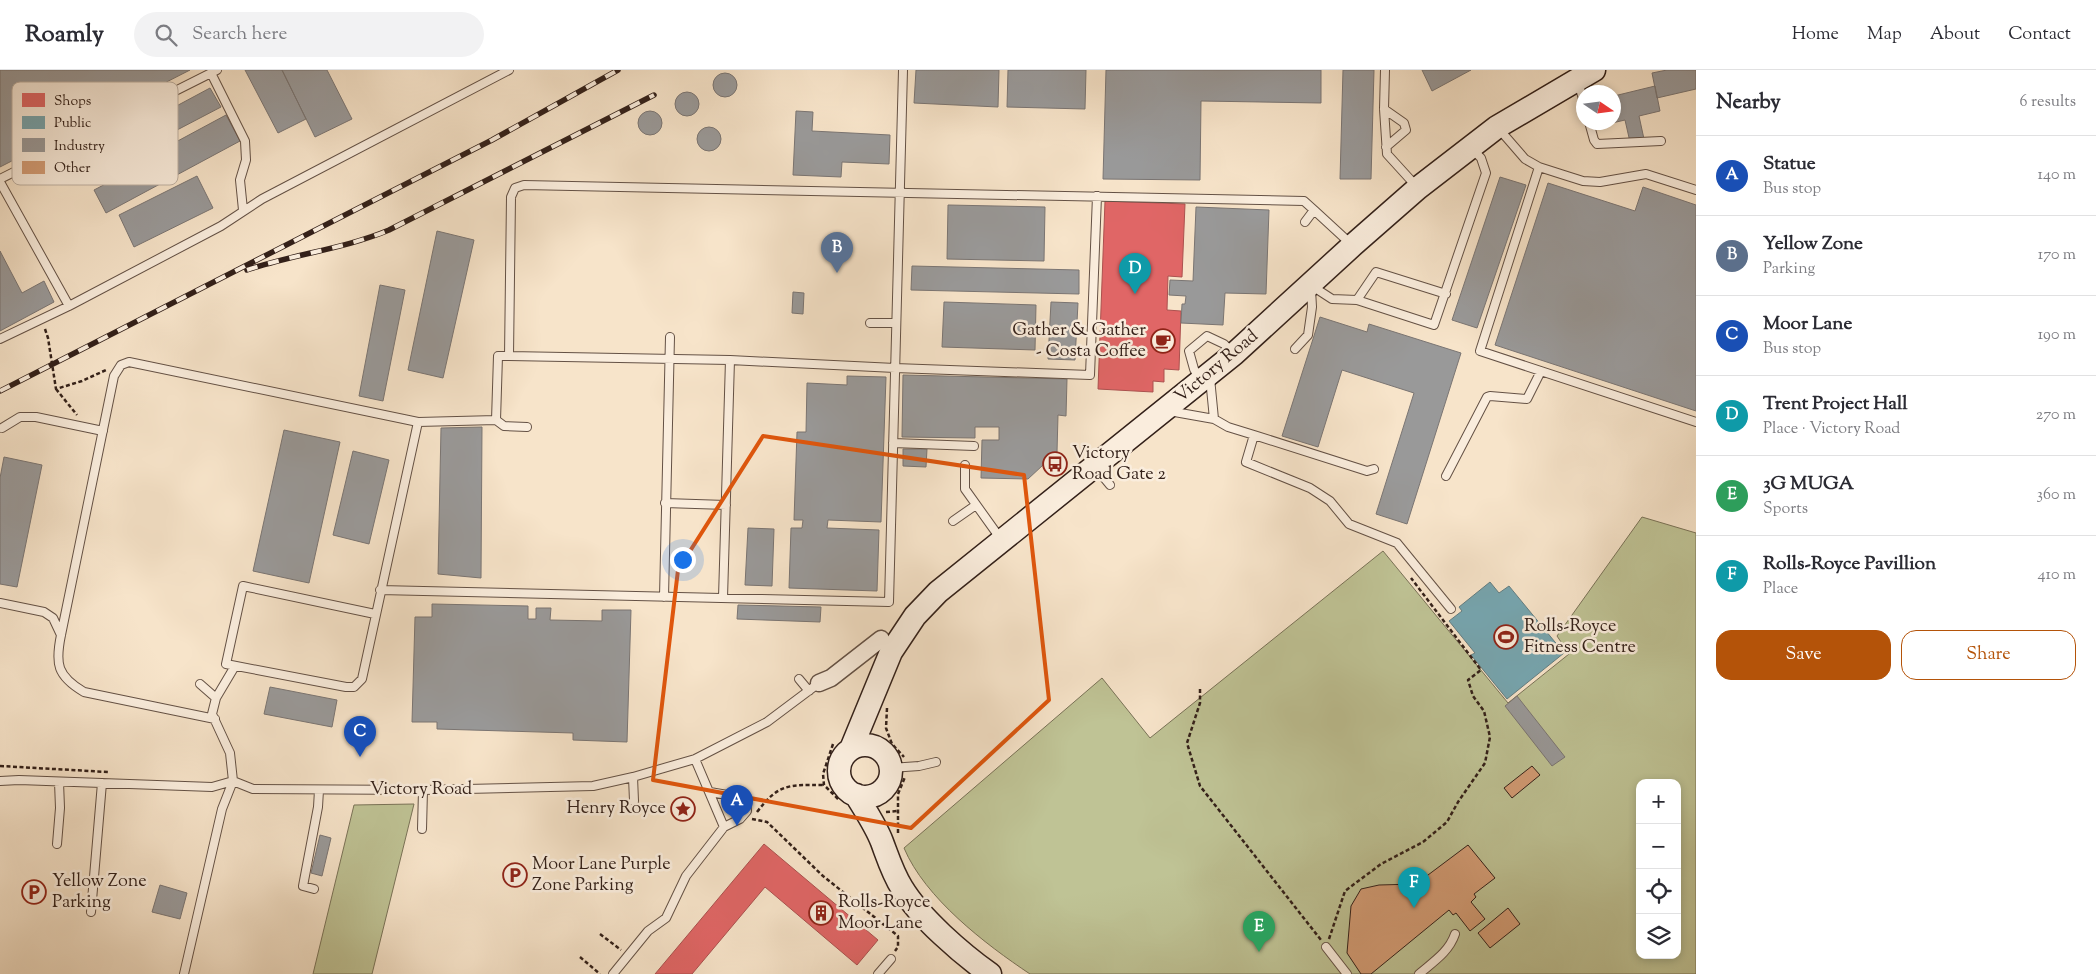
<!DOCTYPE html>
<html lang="en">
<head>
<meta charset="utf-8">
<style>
	:root { --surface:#fff; --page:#f2f2f3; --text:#2b2b33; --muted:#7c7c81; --line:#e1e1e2; --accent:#b45309 }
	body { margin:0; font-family:"Sorts Mill Goudy",serif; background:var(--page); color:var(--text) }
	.controls { position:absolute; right:15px; bottom:15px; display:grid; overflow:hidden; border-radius:10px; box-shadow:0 2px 8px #0003 }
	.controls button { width:45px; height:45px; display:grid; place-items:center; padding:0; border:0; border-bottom:1px solid var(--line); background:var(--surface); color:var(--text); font:25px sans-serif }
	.compass { position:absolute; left:1576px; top:15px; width:45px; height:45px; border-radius:50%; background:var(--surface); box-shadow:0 2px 8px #0003; rotate:103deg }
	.you { position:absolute; left:682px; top:489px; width:18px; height:18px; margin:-12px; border:4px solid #fff; border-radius:50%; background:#1a73e8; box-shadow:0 0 0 8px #1a73e833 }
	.badge { display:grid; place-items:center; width:32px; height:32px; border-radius:50%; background:var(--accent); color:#fff; font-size:16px; font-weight:700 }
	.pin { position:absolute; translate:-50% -41px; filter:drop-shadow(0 1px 2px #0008) }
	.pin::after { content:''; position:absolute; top:26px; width:18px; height:15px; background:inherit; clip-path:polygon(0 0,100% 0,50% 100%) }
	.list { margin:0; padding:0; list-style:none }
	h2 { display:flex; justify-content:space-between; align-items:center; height:65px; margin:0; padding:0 20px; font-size:21px }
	h2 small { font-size:16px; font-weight:400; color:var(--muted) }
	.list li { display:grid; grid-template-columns:32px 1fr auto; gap:15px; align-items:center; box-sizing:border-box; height:80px; padding:0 20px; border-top:1px solid var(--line) }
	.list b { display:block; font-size:19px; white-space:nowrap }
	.list p { margin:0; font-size:16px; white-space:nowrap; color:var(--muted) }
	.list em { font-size:16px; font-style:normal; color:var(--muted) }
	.actions { display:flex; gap:10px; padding:15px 20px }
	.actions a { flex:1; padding:11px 0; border:1px solid var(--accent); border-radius:15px; text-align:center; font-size:18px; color:var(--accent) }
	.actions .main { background:var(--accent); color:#fff }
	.icon { flex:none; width:28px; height:28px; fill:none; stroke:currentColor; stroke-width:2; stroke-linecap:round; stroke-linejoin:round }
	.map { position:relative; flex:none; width:1696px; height:904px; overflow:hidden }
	header { display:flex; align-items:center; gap:30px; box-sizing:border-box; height:70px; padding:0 25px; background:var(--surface); border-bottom:1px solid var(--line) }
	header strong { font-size:24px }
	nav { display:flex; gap:28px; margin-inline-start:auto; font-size:18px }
	.search { width:350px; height:45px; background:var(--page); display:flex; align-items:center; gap:12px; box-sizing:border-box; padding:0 18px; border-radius:28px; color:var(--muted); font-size:19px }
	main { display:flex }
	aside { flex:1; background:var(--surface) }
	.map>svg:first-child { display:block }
</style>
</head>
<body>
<header>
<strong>Roamly</strong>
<div class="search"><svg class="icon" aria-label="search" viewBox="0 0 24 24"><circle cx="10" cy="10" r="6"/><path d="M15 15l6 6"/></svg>Search here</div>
<nav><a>Home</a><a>Map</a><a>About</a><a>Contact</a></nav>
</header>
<main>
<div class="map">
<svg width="1696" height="904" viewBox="0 0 1696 904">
	<rect width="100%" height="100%" fill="#f7e4ca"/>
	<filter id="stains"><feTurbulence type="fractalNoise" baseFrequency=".004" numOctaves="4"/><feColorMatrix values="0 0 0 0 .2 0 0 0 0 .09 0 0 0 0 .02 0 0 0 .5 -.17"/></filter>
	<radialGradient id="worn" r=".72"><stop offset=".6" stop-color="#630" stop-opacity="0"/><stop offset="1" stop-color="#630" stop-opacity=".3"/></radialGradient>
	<path fill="#bfc395" stroke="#797257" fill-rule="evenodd" d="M1642 447 1696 463V904H1030C985 874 925 828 904 778L1102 608 1150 668 1383 481 1508 633 1569 584 1557 566ZM1640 713H1677V885H1640Z
		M414 734 372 904H313L354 735Z"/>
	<path fill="#e06666" stroke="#ac514f" d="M1105 131 1185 134 1182 207 1168 206 1167 240 1181 241 1179 300 1164 299V312L1153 311V322L1098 319Z
		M764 774 878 870 857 895 765 817 692 904H655Z"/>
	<path fill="#76a5af" stroke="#627d82" d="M1490 512 1499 523 1509 516 1564 583 1507 629 1471 585 1475 583 1449 551 1462 541 1459 537Z"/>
	<path fill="#999" stroke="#7a7573" d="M0 0H190L0 97Z
		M245 0H282L306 49 278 63Z
		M282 0H327L352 49 315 67Z
		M916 0H999L998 37 914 33Z
		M1008 0H1086L1085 39 1007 37Z
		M1106 0H1321V33L1201 31 1200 110 1103 109Z
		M1343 0H1374L1371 109H1340Z
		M1422 0H1471L1432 21Z
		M1667 0H1696V19L1657 28 1652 3Z
		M713 15a12 12 0 1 1 24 0a12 12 0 1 1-24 0Z
		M1655 16 1660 41 1639 46 1644 69 1630 72 1625 50 1599 56 1598 52H1614V26Z
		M210 18 221 37 156 71 161 80 226 45 240 71 106 143 94 120 117 108 100 77Z
		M675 34a12 12 0 1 1 24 0a12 12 0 1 1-24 0Z
		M638 53a12 12 0 1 1 24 0a12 12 0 1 1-24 0Z
		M796 41 813 42 812 61 890 65 889 94 842 92 841 107 793 105Z
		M697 69a12 12 0 1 1 24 0a12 12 0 1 1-24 0Z
		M197 106 213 138 134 177 119 145Z
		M1500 107 1526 115 1477 258 1452 250Z
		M1548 113 1635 141 1643 117 1696 135V341L1495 275Z
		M948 135 1045 137 1044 191 947 189Z
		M1196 137 1269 140 1266 224 1225 223 1223 255 1181 253 1182 234H1185L1186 226 1169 225 1170 210 1193 211Z
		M437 161 474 170 443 308 408 300Z
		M0 181 22 223 44 211 54 232 0 261Z
		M912 196 1079 200V224L911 220Z
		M380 215 405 220 383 331 359 326Z
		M793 222 804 223 803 244 792 243Z
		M944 232 1036 235 1035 280 942 277Z
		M1051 232 1078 233 1075 290 1048 289Z
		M1320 247 1367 262 1369 254 1461 283 1407 454 1376 444 1414 323 1342 300 1318 377 1282 366Z
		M903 305 1067 309 1066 346 1058 345 1057 382 1028 409 981 408 982 370H999V357H975V368L902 367Z
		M847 306 886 307 881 452 828 450 827 458 879 460 877 521 789 518 791 458H802L803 450H794L797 362H806L807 313 847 315Z
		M482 357 481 508 438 504 441 358Z
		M284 360 340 372 309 513 253 501Z
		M903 379H927L926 397 903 396Z
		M353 381 389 390 369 474 333 465Z
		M4 387 42 395 17 517 0 514V408Z
		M748 458 774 459 772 516 745 515Z
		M432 534 528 536V549H536V538H551L550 550 602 551V540H631L627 672 573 670V663L437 659V652H412L415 547H432Z
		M738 535 821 537 820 552 737 549Z
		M270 617 337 630 332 657 264 644Z
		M1517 626 1565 687 1552 696 1505 636Z
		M320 765 331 768 322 806 311 803Z
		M160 815 187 823 180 849 152 842Z"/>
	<path fill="#d49d76" stroke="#332019" d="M1532 696 1540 705 1512 728 1504 718Z
		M1468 775 1495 808 1474 824 1476 827 1471 832 1485 849 1470 861 1456 843 1453 845 1449 840 1371 904H1361L1347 883 1351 836 1361 819 1379 815 1416 814Z
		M1508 838 1520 854 1490 878 1478 863Z"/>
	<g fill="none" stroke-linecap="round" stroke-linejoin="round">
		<g stroke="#645145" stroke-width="10">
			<path id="lane" d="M1385 0 1384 39 1387 84 1417 117
				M211 3 245 71 246 90 240 110 243 140
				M1578 12 1584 32
				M1384 39 1404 53 1406 60 1386 77
				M1589 52 1594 70 1597 74 1661 71
				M1499 59 1525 89 1539 97 1564 105 1583 111 1600 112 1646 104 1696 120
				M1539 97 1480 281 1696 352
				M0 109 217 0
				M0 112 69 236
				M1097 126 1090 305 895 298 730 290 509 286 511 127 515 118 524 115C784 119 1044 124 1304 131L1314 140
				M1305 152 1314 140 1352 175
				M1312 216 1332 229 1357 230 1434 255 1486 103 1481 88 1471 78
				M1357 230 1376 202 1446 224
				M870 253H896
				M0 269 69 236 221 156 262 129 509 0
				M1295 279 1308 265 1312 237 1311 219
				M1210 308 1214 349 1228 357 1254 365 1246 392 1310 418 1330 431 1349 454 1397 473 1451 539
				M1200 310 1194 299 1189 281 1207 266 1224 274 1233 283
				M1169 341 1214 349
				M496 350 504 356 527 357
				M418 352 496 350 498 286H509
				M2 358 20 347H36L103 361
				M1254 365 1367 401 1374 399
				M893 373 974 376
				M965 395V419L1000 468
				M1096 398 1110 415
				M1446 406 1487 327 1490 326 1527 329 1541 301
				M665 433 726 435
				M953 451 976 435
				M380 520 889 532 903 0
				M664 527 670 267
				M723 528 730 290
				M0 533 44 542 53 548 61 565
				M799 609 809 621
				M216 628 235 596
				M215 649 84 622C57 606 55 594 61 565L114 306 121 295 129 292 418 352 362 609 354 617H346L226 594 243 516 375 544
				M695 689 724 757
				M891 698 919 696 936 692
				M633 707 634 731
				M0 711 19 710 212 717 233 711 253 719 423 720 593 716 633 707 695 689 767 652 819 613
				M422 759 423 720
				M57 774 60 738 59 712
				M314 819 303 816 318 737 319 720
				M91 842 102 713
				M1326 877 1347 904
				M184 904 222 739 233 711 230 683 212 644 216 628 200 614
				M613 904 648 861 666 848 686 806 724 757 740 749 747 741 746 731 733 726 710 722
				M878 904 891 889
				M1419 904C1433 892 1449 882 1455 864"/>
		</g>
		<g stroke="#645145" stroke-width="19">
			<path id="street" d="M819 613 831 608 881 569"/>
		</g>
		<g stroke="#332019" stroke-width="25">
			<path id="secondary" d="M839 701a26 26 0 1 1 52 0a26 26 0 1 1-52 0Z
				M851 679 891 582 915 546 938 522 1234 284 1353 175 1418 118 1497 57 1594 0
				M856 725C865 740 876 756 882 772 888 788 893 804 902 818 920 848 962 884 990 904"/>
		</g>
		<path stroke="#332019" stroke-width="2.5" stroke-dasharray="4 2.5" stroke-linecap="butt" d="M45 259 48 268 56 319 82 311 106 300
			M56 319 77 345
			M1200 619V633L1187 673 1200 716 1321 870
			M887 638 886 658 892 674 904 687
			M833 674 823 704 824 715 839 730
			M0 696 108 702
			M757 742C779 713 789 715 823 715
			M886 742 897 741
			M752 749 767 752 823 806 898 866V877L895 881
			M898 763V724L905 707
			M600 864 621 880
			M1329 869 1345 821 1381 794 1423 772 1447 752 1458 732 1485 693 1490 667 1484 641 1473 626 1468 610 1481 600 1411 508
			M580 887 600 904"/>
		<use href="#lane" stroke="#faeddd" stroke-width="8"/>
		<use href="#street" stroke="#faeddd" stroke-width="16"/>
		<use href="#secondary" stroke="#faeddd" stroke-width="22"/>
		<g stroke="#332019" stroke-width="5.5">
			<path id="rail" d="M247 200C294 184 344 179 389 160L654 25
				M0 321 492 70 618 0"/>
		</g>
		<use href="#rail" stroke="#faeddd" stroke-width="4" stroke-dasharray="11" stroke-linecap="butt"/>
	</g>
	<path fill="none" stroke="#df560d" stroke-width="4" stroke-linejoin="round" d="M763 366 1024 405 1049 630 911 758 653 710 678 500Z"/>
	<defs>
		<g id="cafe-ring" transform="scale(1.25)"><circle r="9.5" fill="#faeddd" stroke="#8f2418" stroke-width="1.5"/><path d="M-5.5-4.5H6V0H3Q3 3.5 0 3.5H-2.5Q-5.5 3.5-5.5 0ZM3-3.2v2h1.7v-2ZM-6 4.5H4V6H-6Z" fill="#8f2418"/></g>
		<g id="bus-ring" transform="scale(1.25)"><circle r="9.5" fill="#faeddd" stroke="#8f2418" stroke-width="1.5"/><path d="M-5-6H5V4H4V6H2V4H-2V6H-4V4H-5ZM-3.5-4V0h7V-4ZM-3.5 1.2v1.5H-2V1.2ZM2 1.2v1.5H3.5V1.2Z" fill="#8f2418"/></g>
		<g id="stadium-ring" transform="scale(1.25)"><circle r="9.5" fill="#faeddd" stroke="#8f2418" stroke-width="1.5"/><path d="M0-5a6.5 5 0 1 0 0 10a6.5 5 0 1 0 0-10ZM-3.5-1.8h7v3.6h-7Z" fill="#8f2418"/></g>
		<g id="sight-ring" transform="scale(1.25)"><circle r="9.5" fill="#faeddd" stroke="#8f2418" stroke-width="1.5"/><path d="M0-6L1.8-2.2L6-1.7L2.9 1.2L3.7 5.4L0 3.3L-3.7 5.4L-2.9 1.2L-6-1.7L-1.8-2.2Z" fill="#8f2418"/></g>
		<g id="parking-ring" transform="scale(1.25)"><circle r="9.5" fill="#faeddd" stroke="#8f2418" stroke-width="1.5"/><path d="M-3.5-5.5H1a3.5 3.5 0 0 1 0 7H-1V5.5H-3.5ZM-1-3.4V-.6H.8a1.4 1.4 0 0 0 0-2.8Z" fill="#8f2418"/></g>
		<g id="building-ring" transform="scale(1.25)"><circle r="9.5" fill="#faeddd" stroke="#8f2418" stroke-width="1.5"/><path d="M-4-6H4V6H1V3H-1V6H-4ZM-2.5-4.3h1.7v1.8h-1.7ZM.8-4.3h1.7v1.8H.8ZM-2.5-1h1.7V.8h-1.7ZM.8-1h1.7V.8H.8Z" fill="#8f2418"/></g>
	</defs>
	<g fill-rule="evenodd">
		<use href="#cafe-ring" x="1163" y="271"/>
		<use href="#bus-ring" x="1055" y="394"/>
		<use href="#stadium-ring" x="1506" y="567"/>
		<use href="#sight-ring" x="683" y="739"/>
		<use href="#parking-ring" x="515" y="805"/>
		<use href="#parking-ring" x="34" y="822"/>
		<use href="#building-ring" x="821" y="843"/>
	</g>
	<g text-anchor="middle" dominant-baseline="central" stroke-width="5" stroke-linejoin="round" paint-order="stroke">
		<g font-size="18" fill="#332019" stroke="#faeddd" text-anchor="start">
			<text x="1146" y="261" text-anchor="end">Gather &amp; Gather<tspan x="1146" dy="21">- Costa Coffee</tspan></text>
			<text x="1072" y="384">Victory<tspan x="1072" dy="21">Road Gate 2</tspan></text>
			<text x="1524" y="557">Rolls-Royce<tspan x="1524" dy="21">Fitness Centre</tspan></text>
			<text x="666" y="739" text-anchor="end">Henry Royce</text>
			<text x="532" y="795">Moor Lane Purple<tspan x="532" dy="21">Zone Parking</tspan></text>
			<text x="52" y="812">Yellow Zone<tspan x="52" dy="21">Parking</tspan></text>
			<text x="838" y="833">Rolls-Royce<tspan x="838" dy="21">Moor Lane</tspan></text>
		</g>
		<g font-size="18" fill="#332019" stroke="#faeddd">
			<text transform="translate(1217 297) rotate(-40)">Victory Road</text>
			<text x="421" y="720">Victory Road</text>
		</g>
	</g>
	<rect x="12" y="12" width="166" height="103" rx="8" fill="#faeddd" stroke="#beb0a2" stroke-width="1"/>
	<rect x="22" y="23" width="23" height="14" fill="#e06666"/>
	<rect x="22" y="46" width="23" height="13" fill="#76a5af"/>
	<rect x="22" y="68" width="23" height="14" fill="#999"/>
	<rect x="22" y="91" width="23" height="13" fill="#d49d76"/>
	<g font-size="14" fill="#332019">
		<text x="54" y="35">Shops</text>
		<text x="54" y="57">Public</text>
		<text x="54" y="80">Industry</text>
		<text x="54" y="102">Other</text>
	</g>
	<rect width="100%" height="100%" filter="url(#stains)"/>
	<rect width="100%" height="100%" fill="url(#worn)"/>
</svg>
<div class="controls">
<button>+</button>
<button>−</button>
<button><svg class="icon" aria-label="locate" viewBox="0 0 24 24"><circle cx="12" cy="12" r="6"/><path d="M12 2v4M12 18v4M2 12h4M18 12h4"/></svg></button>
<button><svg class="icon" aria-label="layers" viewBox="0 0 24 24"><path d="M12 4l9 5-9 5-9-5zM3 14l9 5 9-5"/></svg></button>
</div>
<svg class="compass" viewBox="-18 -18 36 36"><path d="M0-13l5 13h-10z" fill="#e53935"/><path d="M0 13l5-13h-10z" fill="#7c7c81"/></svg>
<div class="you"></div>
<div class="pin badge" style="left:737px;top:756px;background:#1a4fb4">A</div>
<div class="pin badge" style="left:837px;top:203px;background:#5c6f8a">B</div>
<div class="pin badge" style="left:360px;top:687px;background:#1a4fb4">C</div>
<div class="pin badge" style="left:1135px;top:224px;background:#0f9aa8">D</div>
<div class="pin badge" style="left:1259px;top:882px;background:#2e9e5b">E</div>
<div class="pin badge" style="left:1414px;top:838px;background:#0f9aa8">F</div>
</div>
<aside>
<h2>Nearby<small>6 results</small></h2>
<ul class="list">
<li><span class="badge" style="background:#1a4fb4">A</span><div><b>Statue</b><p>Bus stop</p></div><em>140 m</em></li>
<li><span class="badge" style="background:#5c6f8a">B</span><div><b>Yellow Zone</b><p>Parking</p></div><em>170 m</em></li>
<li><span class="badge" style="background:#1a4fb4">C</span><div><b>Moor Lane</b><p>Bus stop</p></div><em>190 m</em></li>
<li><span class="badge" style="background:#0f9aa8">D</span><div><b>Trent Project Hall</b><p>Place · Victory Road</p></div><em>270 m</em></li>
<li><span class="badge" style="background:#2e9e5b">E</span><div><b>3G MUGA</b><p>Sports</p></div><em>360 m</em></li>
<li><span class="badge" style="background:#0f9aa8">F</span><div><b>Rolls-Royce Pavillion</b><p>Place</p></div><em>410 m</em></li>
</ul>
<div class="actions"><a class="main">Save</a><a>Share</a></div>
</aside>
</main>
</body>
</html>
